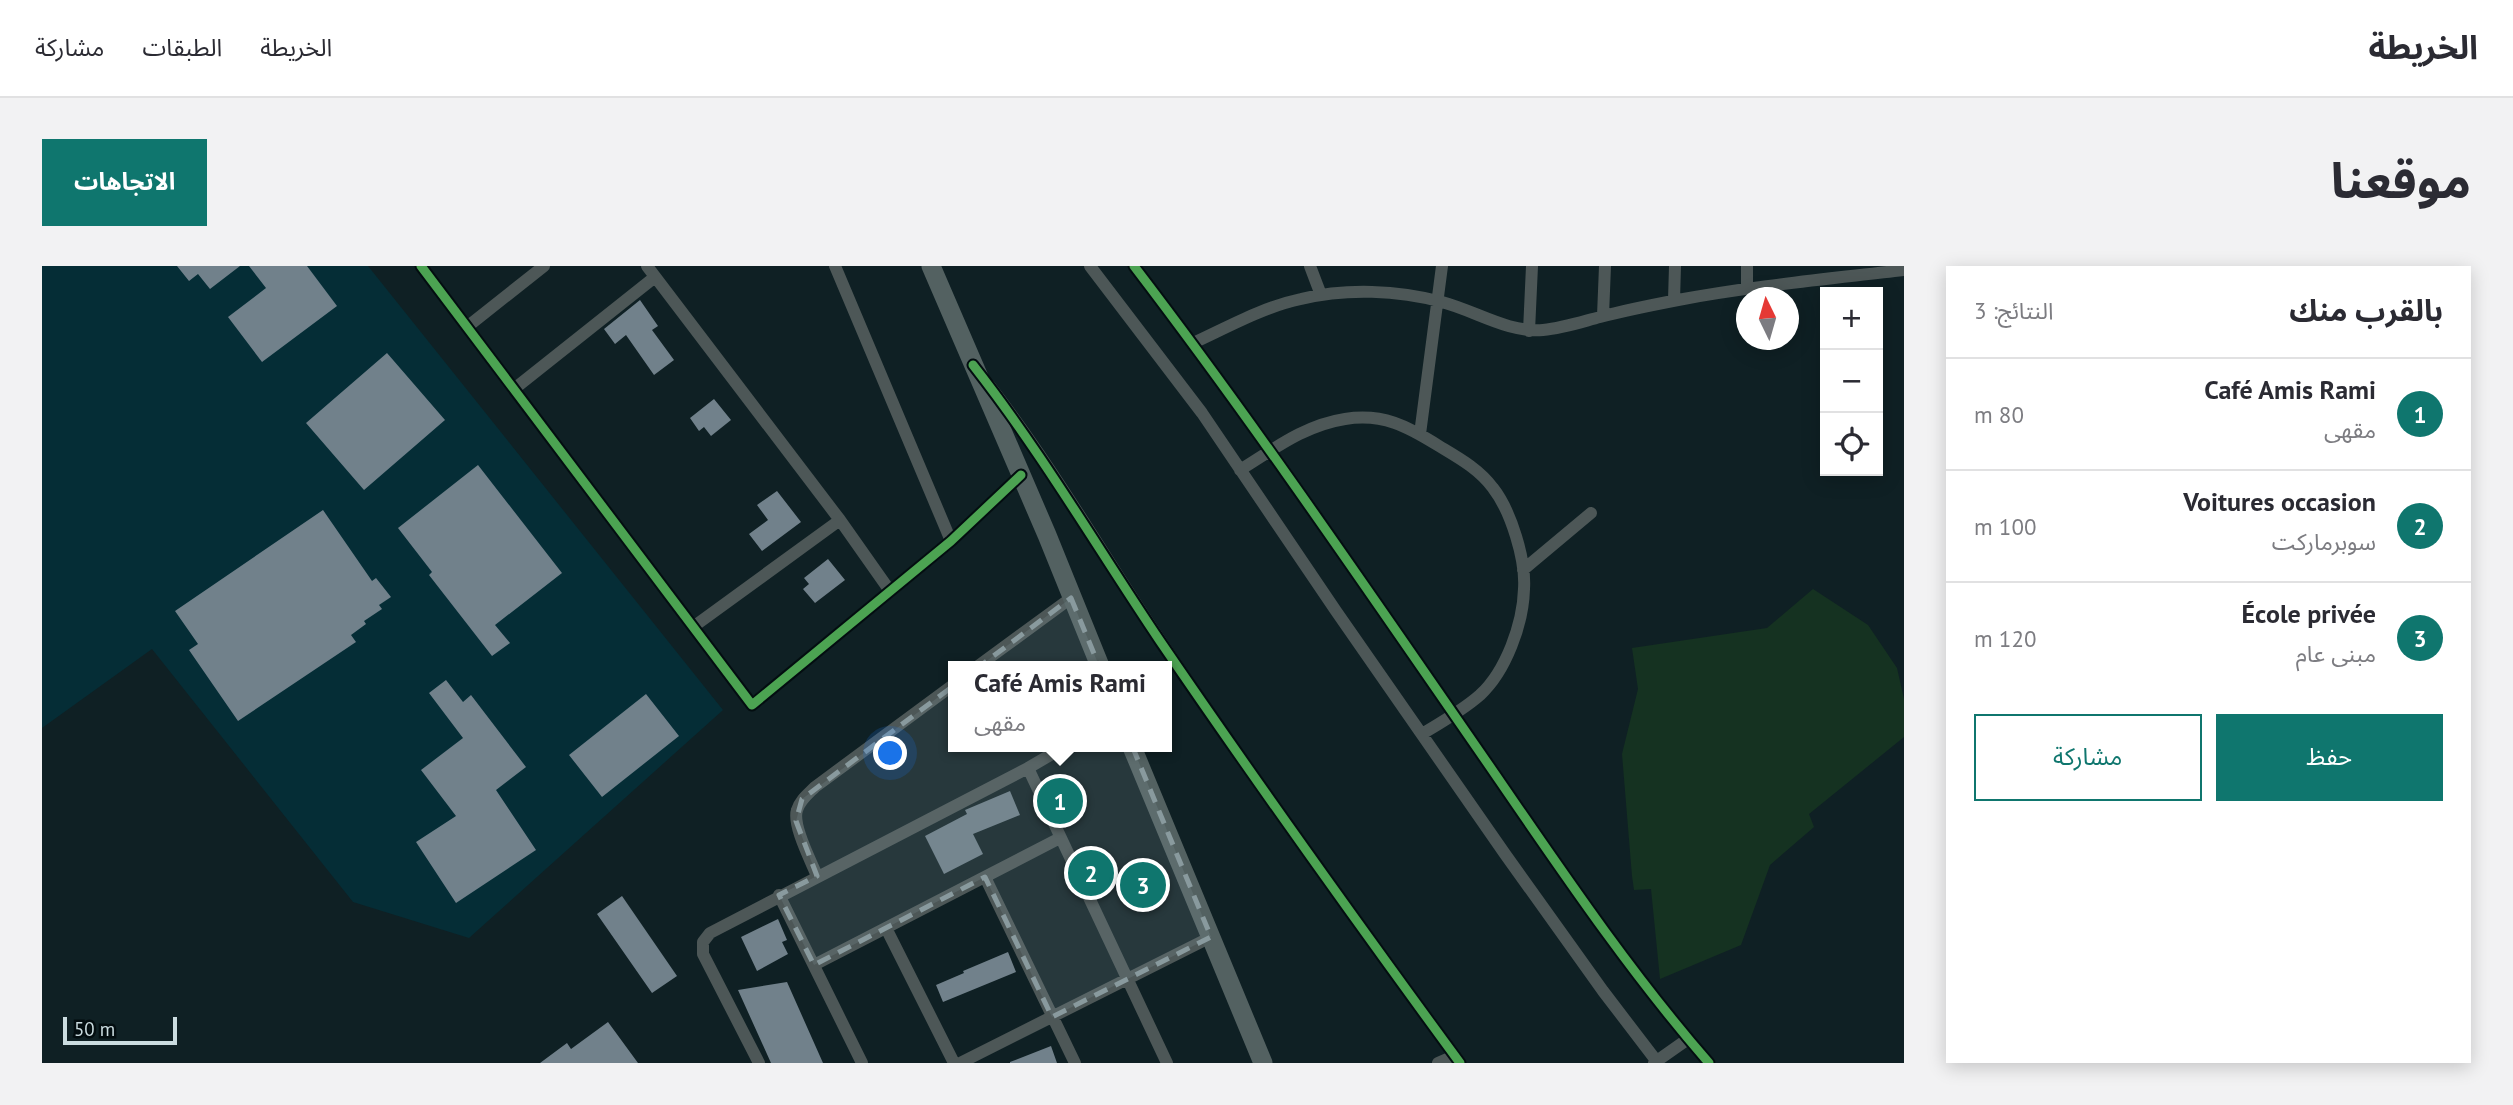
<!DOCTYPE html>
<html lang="ar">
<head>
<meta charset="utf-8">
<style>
	:root { --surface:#fff; --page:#f2f2f3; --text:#2b2b33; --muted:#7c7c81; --line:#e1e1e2; --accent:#0f766e }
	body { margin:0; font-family:"PT Sans","Noto Sans Arabic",sans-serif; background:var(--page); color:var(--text); direction:rtl }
	.controls { position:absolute; right:21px; top:21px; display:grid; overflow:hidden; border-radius:0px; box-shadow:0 4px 18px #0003 }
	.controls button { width:63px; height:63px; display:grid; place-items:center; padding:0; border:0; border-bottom:2px solid var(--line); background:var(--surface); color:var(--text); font:35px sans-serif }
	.compass { position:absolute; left:1694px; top:21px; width:63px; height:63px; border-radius:50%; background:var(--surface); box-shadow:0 4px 18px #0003; rotate:355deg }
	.scale { position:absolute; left:21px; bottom:18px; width:114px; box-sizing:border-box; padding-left:7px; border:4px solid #cbdce0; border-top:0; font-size:19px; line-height:24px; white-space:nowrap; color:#cbdce0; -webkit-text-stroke:5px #030d10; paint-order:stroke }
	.you { position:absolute; left:849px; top:488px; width:24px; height:24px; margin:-18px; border:5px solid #fff; border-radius:50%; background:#1a73e8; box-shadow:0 0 0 10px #1a73e833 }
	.badge { display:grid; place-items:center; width:46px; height:46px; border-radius:50%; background:var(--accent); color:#fff; font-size:23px; font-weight:700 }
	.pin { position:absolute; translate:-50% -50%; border:4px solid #fff; box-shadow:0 2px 7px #0006 }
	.popup { position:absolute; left:906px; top:395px; width:224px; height:91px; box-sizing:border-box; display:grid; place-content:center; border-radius:0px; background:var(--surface); filter:drop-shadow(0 2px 5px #0005); font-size:23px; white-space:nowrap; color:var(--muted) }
	.popup b { font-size:26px; color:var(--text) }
	.popup::after { content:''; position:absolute; left:50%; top:100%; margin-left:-14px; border:14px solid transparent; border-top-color:var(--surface) }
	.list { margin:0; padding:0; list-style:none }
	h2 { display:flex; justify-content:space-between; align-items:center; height:91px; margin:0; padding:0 28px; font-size:30px }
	h2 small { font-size:23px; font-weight:400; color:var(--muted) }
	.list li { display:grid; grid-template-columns:46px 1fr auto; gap:21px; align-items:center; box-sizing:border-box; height:112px; padding:0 28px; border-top:2px solid var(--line) }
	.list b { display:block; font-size:26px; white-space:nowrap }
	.list p { margin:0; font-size:23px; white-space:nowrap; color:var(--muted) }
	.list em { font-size:23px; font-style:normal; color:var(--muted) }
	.actions { display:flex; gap:14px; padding:21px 28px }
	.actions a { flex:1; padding:16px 0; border:2px solid var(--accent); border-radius:0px; text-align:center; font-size:24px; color:var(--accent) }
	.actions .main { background:var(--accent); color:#fff }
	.icon { flex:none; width:38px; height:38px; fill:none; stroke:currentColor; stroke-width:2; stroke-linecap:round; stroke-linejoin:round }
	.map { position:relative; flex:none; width:1862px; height:797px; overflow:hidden; direction:ltr; border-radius:0px }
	header { display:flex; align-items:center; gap:42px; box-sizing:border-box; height:98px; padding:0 35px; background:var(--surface); border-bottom:2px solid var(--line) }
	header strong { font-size:33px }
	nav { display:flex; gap:38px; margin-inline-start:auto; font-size:24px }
	.intro { display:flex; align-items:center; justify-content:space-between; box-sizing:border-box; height:168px; padding:0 42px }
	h1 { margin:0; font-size:49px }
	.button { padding:18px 32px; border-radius:0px; background:var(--accent); color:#fff; font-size:24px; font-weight:700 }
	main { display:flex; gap:42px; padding:0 42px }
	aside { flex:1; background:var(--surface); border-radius:0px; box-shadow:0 4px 18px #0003 }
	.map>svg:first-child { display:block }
</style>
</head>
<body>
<header>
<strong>الخريطة</strong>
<nav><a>الخريطة</a><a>الطبقات</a><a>مشاركة</a></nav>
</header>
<div class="intro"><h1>موقعنا</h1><a class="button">الاتجاهات</a></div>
<main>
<aside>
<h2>بالقرب منك<small>النتائج: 3</small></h2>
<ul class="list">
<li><span class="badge">1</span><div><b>Café Amis Rami</b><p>مقهى</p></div><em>80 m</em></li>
<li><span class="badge">2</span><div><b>Voitures occasion</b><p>سوبرماركت</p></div><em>100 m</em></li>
<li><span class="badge">3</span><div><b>École privée</b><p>مبنى عام</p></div><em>120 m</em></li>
</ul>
<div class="actions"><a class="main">حفظ</a><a>مشاركة</a></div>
</aside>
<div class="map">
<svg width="1862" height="797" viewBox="0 0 1862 797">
	<rect width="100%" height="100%" fill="#0f2024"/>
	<path fill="#052d36" d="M0 0H326L681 444 427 672 311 636 110 383 0 462Z"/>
	<path fill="#153221" d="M1771 323 1826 359 1855 402 1862 433V471L1767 548 1772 561 1728 599 1699 679 1618 713 1609 623 1592 624 1590 610 1580 488 1596 423 1590 382 1725 362Z"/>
	<path fill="#71818b" d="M135 0H198L168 23 156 8 147 15Z
		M207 0H265L295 40 220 96 186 51 224 22Z
		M598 34 616 60 610 64 632 94 612 109 584 69 573 78 562 63Z
		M345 87 403 154 322 224 264 157Z
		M672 133 689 154 669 170 662 161 657 165 648 152Z
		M436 199 520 307 453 359 468 377 450 390 387 309 390 306 356 262Z
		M735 225 759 256 720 285 707 268 726 254 715 239Z
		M281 244 330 315 334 312 349 331 337 339 340 343 322 355 324 358 309 369 314 376 196 455 147 384 156 378 133 345Z
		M786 293 803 314 773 337 761 323 767 318 762 312Z
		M404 414 421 436 429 429 484 501 454 524 494 584 414 637 374 576 414 550 379 504 421 472 387 427Z
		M604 428 637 470 560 531 527 489Z
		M968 525 978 549 931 568 941 588 902 608 883 570 925 548 923 544Z
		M580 630 635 710 610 727 555 648Z
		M736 653 745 674 740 676 746 688 715 705 699 671Z
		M966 686 974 706 901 736 894 719 922 707 921 705Z
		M745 716 781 797H729L696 724Z
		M566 756 596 797H498L525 777 529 783Z
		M1009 780 1015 797H968V796Z"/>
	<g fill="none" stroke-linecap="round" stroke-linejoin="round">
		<path stroke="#4d5757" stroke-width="12" d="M379 0 710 439 909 275 979 209
			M605 0 798 254 848 325
			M793 0 909 275
			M1048 0 1160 147 1294 345 1463 588 1561 725 1616 797
			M1092 0C1215 161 1329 329 1444 495 1515 598 1585 703 1667 797
			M1268 0 1279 29
			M1705 21V0
			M1632 34 1633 0
			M1561 50 1563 0
			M425 61 502 0
			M1487 65 1490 0
			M1151 77C1186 61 1221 41 1259 33 1304 22 1356 24 1400 36 1434 45 1466 67 1501 64 1521 62 1539 56 1558 51 1584 44 1610 39 1636 34 1711 20 1786 13 1862 4
			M947 119C1010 200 1061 289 1118 374 1214 517 1316 657 1418 797
			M472 123 613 11
			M1378 168 1400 0
			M1198 204C1232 183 1263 159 1303 153 1341 147 1365 160 1397 180 1417 192 1437 203 1451 222 1469 245 1484 294 1482 323 1481 358 1464 405 1438 429 1421 444 1400 456 1380 468
			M1481 304 1549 247
			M651 361 798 254
			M936 400 1029 332
			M986 502 1125 797
			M775 610C769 595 750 559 755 544 758 534 766 528 773 521L911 419
			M943 611 1033 797
			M737 629 820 797
			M844 662 912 797
			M772 699 1018 572
			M717 797 661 688V676L668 667 986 502 1022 481
			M918 797 1169 671
			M1396 797 1412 790
			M1612 797 1646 773"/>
		<path stroke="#536161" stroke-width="19" d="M889 0 1005 269 1058 400
			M1090 481 1221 797"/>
		<g stroke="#030d10" stroke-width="13">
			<path id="cycleway" d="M379 0 710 439 909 275 979 209
				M1092 0C1215 161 1329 329 1444 495 1515 598 1585 703 1667 797
				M931 99C1000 187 1056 283 1118 375 1215 517 1316 658 1418 797"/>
		</g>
		<use href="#cycleway" stroke="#4ca352" stroke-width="9"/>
	</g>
	<path fill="#899a9e" fill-opacity="0.2" stroke="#899a9e" stroke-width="5" stroke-dasharray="14 9" stroke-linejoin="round" d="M1029 332 1169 671 1010 751 943 611 772 699 737 629 775 610 754 555 760 533Z"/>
</svg>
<div class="controls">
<button>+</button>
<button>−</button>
<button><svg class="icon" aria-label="locate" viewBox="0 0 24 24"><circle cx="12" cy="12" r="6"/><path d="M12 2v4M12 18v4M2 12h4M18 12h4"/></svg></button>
</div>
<svg class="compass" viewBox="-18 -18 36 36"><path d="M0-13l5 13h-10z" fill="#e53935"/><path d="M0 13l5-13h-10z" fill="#7c7c81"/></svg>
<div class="scale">50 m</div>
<div class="you"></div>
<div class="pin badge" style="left:1018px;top:535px">1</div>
<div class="popup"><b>Café Amis Rami</b>مقهى</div>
<div class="pin badge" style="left:1049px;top:607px">2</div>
<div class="pin badge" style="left:1101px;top:619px">3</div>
</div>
</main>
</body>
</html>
